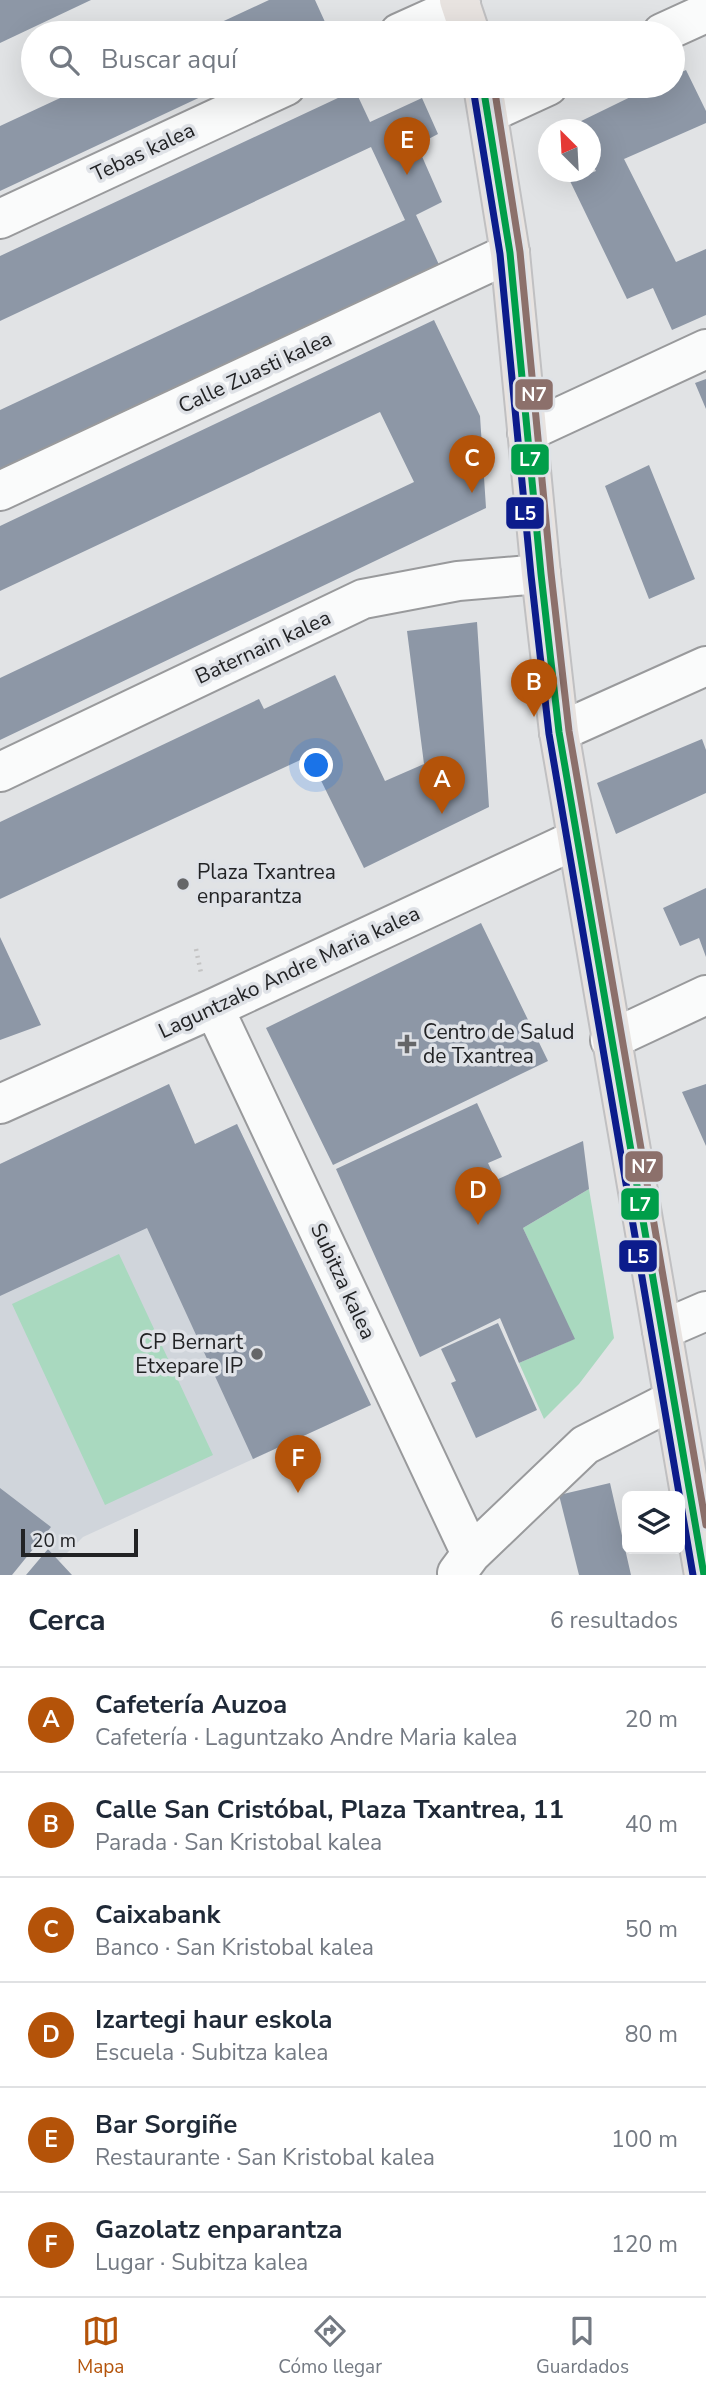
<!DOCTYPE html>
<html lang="es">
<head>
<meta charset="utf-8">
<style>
	:root { --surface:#fff; --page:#f6f6f7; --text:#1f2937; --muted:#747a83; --line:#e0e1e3; --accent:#b45309 }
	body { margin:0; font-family:"Nunito Sans",sans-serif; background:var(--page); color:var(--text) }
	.controls { position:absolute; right:21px; bottom:21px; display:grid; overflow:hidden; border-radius:10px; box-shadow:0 7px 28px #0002 }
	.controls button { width:63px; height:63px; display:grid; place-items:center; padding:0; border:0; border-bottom:2px solid var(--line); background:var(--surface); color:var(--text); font:35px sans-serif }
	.compass { position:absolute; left:538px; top:119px; width:63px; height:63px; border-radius:50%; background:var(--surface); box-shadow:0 7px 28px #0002; rotate:336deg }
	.scale { position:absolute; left:21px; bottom:18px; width:117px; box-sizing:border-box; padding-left:7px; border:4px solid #222325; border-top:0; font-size:19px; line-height:24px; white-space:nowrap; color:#222325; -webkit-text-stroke:5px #dfe2e7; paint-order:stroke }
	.you { position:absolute; left:317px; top:766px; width:24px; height:24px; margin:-18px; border:5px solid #fff; border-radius:50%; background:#1a73e8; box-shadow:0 0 0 10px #1a73e833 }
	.badge { display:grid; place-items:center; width:46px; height:46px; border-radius:50%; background:var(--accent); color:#fff; font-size:23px; font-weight:700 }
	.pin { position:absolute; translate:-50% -58px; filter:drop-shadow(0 2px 4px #0008) }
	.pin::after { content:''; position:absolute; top:37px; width:24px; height:21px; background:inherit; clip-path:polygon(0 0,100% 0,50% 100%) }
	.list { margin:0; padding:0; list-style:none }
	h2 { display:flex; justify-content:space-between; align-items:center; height:91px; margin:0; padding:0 28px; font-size:30px }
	h2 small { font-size:23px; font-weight:400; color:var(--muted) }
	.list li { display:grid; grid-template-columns:46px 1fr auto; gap:21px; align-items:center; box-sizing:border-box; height:105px; padding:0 28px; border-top:2px solid var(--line) }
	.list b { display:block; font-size:26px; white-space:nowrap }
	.list p { margin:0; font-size:23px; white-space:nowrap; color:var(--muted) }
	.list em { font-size:23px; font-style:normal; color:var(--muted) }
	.icon { flex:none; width:38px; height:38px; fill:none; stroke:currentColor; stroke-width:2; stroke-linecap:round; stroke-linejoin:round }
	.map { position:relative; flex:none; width:706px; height:1575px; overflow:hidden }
	.search { position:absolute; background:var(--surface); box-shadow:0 7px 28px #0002; left:21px; right:21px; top:21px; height:77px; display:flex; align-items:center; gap:18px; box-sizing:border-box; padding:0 24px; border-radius:38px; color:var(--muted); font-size:26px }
	.sheet { height:721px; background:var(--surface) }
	nav { display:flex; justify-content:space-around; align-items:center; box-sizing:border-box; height:98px; border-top:2px solid var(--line); background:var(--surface); font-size:19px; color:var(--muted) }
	nav a { display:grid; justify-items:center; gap:4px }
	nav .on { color:var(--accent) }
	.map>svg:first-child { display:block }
</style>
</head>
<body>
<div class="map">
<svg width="706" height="1575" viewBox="0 0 706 1575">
	<rect width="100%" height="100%" fill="#e1e3e5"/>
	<path fill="#d0d5db" d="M169 1084 195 1144 237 1124 371 1405 83 1537 59 1561 40 1540 0 1575V1164Z"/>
	<path fill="#a9d9bf" d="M589 1189 614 1338 579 1384 544 1419 519 1363 574 1339 523 1228Z
		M119 1254 213 1455 105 1505 12 1304Z"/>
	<path fill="#8d97a6" d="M0 0H91L0 43Z
		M269 0H315L330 33H198Z
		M686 70 706 111V123L624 159 676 262 706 249V315L672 330 653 288 627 299 570 181 596 171 590 160V130H575L573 125 653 86H673V76Z
		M86 86H224L0 191V126Z
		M355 90 370 122 422 98 438 134 417 145 442 202 416 215 441 269 0 481V410L405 220 371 147 0 321V256Z
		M434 320 480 416 486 508 0 740V678L414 482 380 412 0 591V526Z
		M706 379V409L695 383Z
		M649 465 695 579 649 599 605 486Z
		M477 622 489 807 364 868 309 756 0 899V822L259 699 264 709 335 675 385 781 424 764 407 631Z
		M702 739 706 750V793L616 834 597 783Z
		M706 888V957L699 938 680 946 663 908Z
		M481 923 548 1061 333 1165 266 1028Z
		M0 937 41 1025 0 1040Z
		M169 1084 195 1144 237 1124 371 1405 253 1459 147 1228 0 1296V1164Z
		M706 1084V1146L682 1092Z
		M477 1103 502 1157 488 1163 496 1180 583 1141 589 1189 523 1228 575 1339 519 1363 500 1318 420 1357 336 1169Z
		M498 1323 537 1410 476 1438 451 1383 456 1381 441 1349Z
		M610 1483 631 1575H579L559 1495Z
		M0 1488 51 1527 12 1575H0Z
		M48 1549 59 1561 72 1575H26Z"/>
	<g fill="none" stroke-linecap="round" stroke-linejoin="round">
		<g stroke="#999a9c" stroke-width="42">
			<path id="minor" d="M399 33 461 5
				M662 33 706 13
				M489 113 548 86
				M0 219 286 86
				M527 432 706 349
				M0 491 510 253
				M559 732 706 666
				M0 772 363 599 458 581 541 574
				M214 1008 471 1554
				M610 1040 706 995
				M0 1104 214 1008 577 839
				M662 1330 706 1311
				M457 1573 471 1554 585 1445 673 1400"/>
		</g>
		<g stroke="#c0c0c2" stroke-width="42">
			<path id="major" d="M459 0 470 33
				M483 86 510 253 541 574 559 732 704 1575"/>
		</g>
		<path stroke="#c4c4c4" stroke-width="4.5" stroke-dasharray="2 5" stroke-linecap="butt" d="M196 949 201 973"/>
		<use href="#minor" stroke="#fafbfb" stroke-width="38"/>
		<use href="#major" stroke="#e8e3e0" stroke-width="38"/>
		<g stroke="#dfe2e7" stroke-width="12">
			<path id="bus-1" d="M483 86 510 253 541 574 559 732 704 1575"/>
		</g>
		<g stroke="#dfe2e7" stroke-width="12">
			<path id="bus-2" d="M473 88 500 254 531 575 549 734 693 1575"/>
		</g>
		<g stroke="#dfe2e7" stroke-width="12">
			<path id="bus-3" d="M494 86 520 252 551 573 569 731 706 1525"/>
		</g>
		<use href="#bus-1" stroke="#009e49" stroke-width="7"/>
		<use href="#bus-2" stroke="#0c1c8c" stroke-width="7"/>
		<use href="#bus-3" stroke="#8c706b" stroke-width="7"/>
	</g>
	<g fill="#656668" stroke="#dfe2e7" stroke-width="2.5">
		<circle cx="183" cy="884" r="7"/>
		<path d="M403.5 1033.5h7v7h7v7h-7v7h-7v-7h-7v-7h7z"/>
		<circle cx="257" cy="1354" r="7"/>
	</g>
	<g text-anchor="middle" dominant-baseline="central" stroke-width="7" stroke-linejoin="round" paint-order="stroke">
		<g font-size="21" fill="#222325" stroke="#dfe2e7">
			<text transform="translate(143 152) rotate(-25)">Tebas kalea</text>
			<text transform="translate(255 372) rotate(-25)">Calle Zuasti kalea</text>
			<text transform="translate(263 647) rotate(-25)">Baternain kalea</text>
			<text transform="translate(289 972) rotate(-25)">Laguntzako Andre Maria kalea</text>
			<text transform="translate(343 1281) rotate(65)">Subitza kalea</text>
		</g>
		<g font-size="21" fill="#222325" stroke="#dfe2e7" text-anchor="start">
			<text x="197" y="872">Plaza Txantrea<tspan x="197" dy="24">enparantza</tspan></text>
			<text x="423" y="1032">Centro de Salud<tspan x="423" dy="24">de Txantrea</tspan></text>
			<text x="243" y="1342" text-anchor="end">CP Bernart<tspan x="243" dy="24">Etxepare IP</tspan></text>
		</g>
	</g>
	<g stroke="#dfe2e7" stroke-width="2.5">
		<rect x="514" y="378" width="40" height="33" rx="7" fill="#8c706b"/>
		<rect x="510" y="443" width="40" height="33" rx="7" fill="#009e49"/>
		<rect x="505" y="496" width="40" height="34" rx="7" fill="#0c1c8c"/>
		<rect x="624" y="1150" width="40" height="33" rx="7" fill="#8c706b"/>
		<rect x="620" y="1187" width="40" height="34" rx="7" fill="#009e49"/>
		<rect x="618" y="1239" width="40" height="34" rx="7" fill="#0c1c8c"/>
	</g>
	<g font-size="19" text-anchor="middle" font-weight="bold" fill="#fff">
		<text x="534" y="401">N7</text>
		<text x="530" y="466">L7</text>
		<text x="525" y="520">L5</text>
		<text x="644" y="1173">N7</text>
		<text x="640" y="1211">L7</text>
		<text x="638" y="1263">L5</text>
	</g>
</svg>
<div class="controls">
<button><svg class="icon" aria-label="layers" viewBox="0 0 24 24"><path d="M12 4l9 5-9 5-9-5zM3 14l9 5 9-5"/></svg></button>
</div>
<svg class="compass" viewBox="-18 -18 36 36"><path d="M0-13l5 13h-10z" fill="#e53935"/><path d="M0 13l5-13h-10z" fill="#747a83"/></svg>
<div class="scale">20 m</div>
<div class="you"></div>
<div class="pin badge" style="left:442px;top:814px">A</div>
<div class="pin badge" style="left:534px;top:717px">B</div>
<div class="pin badge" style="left:472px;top:493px">C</div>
<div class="pin badge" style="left:478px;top:1225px">D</div>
<div class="pin badge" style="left:407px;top:175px">E</div>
<div class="pin badge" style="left:298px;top:1493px">F</div>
<div class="search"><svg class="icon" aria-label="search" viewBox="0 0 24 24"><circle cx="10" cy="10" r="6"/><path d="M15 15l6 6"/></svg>Buscar aquí</div>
</div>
<section class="sheet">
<h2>Cerca<small>6 resultados</small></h2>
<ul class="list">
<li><span class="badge">A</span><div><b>Cafetería Auzoa</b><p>Cafetería · Laguntzako Andre Maria kalea</p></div><em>20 m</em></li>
<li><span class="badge">B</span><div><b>Calle San Cristóbal, Plaza Txantrea, 11</b><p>Parada · San Kristobal kalea</p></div><em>40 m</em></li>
<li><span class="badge">C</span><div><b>Caixabank</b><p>Banco · San Kristobal kalea</p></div><em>50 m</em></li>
<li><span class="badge">D</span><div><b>Izartegi haur eskola</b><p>Escuela · Subitza kalea</p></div><em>80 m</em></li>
<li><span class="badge">E</span><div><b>Bar Sorgiñe</b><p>Restaurante · San Kristobal kalea</p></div><em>100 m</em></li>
<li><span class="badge">F</span><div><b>Gazolatz enparantza</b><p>Lugar · Subitza kalea</p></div><em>120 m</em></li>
</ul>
</section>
<nav>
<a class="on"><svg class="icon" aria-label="map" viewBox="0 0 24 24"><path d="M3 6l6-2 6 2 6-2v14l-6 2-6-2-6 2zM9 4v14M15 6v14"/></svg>Mapa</a>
<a><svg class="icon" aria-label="directions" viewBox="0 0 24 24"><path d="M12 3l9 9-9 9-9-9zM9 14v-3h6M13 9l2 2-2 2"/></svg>Cómo llegar</a>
<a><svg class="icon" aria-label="saved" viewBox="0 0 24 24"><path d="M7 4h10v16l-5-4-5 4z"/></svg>Guardados</a>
</nav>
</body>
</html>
